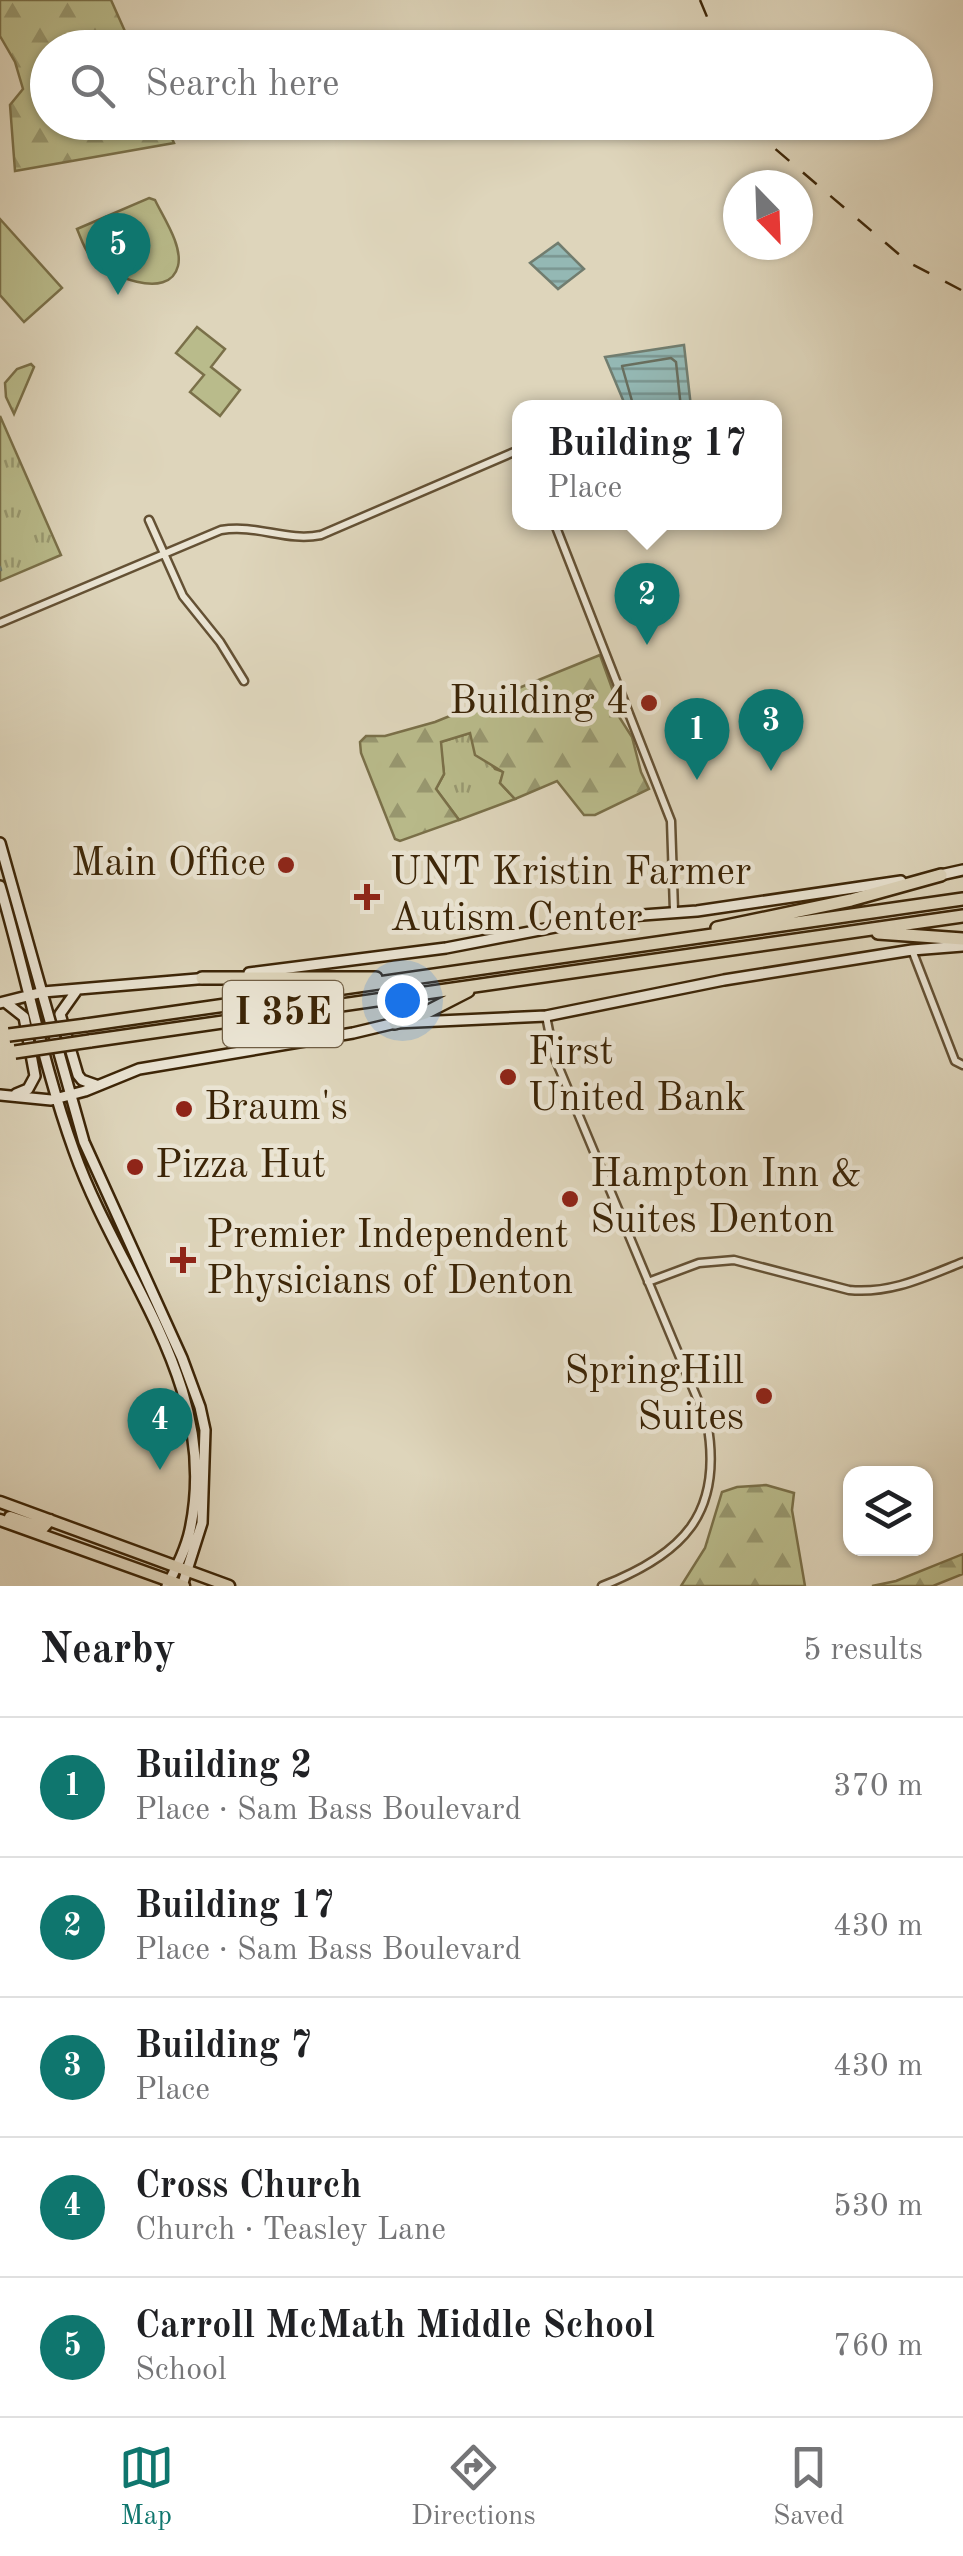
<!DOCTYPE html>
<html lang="en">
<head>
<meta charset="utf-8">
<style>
	:root { --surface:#fff; --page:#f6f6f6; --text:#202124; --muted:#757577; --line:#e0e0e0; --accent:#0f766e }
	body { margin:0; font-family:"Old Standard TT",serif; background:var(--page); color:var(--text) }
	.controls { position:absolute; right:30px; bottom:30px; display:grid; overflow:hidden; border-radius:20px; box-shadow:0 2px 8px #0004 }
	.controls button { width:90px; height:90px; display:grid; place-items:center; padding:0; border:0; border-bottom:2px solid var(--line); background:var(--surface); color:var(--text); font:50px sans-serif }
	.compass { position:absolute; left:723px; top:170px; width:90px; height:90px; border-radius:50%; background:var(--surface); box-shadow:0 2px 8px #0004; rotate:157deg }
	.you { position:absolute; left:402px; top:1000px; width:35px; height:35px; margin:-25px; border:8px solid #fff; border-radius:50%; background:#1a73e8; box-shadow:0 0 0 15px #1a73e833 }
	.badge { display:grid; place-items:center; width:65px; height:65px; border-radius:50%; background:var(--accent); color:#fff; font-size:32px; font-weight:700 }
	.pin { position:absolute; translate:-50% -82px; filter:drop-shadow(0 2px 5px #0008) }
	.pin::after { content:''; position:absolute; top:52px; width:35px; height:30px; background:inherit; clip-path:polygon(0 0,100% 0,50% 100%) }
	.popup { position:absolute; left:512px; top:400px; width:270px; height:130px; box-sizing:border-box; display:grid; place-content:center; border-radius:20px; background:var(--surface); filter:drop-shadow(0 2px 8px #0005); font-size:32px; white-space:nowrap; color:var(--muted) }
	.popup b { font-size:38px; color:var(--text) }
	.popup::after { content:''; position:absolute; left:50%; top:100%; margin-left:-20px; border:20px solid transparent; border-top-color:var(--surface) }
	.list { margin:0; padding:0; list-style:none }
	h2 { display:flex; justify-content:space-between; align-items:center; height:130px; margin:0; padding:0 40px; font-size:42px }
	h2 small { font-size:32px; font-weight:400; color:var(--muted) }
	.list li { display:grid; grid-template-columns:65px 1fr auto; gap:30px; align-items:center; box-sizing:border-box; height:140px; padding:0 40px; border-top:2px solid var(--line) }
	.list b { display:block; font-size:38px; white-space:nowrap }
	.list p { margin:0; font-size:32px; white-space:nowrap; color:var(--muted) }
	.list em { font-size:32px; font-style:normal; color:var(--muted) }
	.icon { flex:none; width:55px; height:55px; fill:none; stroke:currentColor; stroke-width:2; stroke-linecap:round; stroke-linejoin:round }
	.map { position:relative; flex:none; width:963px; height:1586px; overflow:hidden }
	.search { position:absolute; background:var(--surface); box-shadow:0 2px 8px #0004; left:30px; right:30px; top:30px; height:110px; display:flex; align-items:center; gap:25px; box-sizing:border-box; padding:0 35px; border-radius:55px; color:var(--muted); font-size:38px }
	.sheet { height:830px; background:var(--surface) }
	nav { display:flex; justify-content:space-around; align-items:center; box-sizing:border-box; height:140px; border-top:2px solid var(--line); background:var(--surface); font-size:28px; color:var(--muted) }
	nav a { display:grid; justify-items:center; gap:5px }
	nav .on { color:var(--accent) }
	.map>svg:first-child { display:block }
</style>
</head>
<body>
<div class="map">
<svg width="963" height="1586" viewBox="0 0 963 1586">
	<defs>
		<pattern id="grass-tufts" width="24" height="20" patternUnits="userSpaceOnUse" patternTransform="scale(2.5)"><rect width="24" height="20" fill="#b9bb8b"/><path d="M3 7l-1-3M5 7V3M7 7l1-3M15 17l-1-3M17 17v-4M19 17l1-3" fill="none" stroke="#989870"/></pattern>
		<pattern id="forest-firs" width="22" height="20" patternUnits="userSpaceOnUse" patternTransform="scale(2.5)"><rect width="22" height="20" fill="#b9bb8b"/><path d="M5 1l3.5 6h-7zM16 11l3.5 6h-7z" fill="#989870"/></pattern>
		<pattern id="water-rules" width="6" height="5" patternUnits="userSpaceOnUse" patternTransform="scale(2.5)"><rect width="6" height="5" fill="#94b8b4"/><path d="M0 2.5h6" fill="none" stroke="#7a9590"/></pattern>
	</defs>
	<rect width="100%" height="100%" fill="#ded5bb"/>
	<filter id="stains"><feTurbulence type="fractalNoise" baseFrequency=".002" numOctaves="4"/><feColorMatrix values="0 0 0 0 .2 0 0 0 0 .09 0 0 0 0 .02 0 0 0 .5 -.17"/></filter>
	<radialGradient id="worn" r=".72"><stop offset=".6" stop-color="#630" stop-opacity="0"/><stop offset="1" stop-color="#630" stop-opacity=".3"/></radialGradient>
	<path fill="url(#grass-tufts)" stroke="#7a7049" stroke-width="2.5" d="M31 364 34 367 14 414 6 397 5 383 17 369Z
		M0 416 61 555 0 581Z
		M470 733 495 769 504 772 500 783 515 799 459 820 436 789 444 774 440 742Z"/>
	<path fill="url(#forest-firs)" stroke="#7a7049" stroke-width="2.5" d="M0 0H111L132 47 48 48V122L165 123 174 143 15 171 10 105 23 89 15 62 0 36Z
		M600 655 613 691 609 701 632 737 641 772 649 789 595 815H584L557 781 515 799 500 783 503 772 475 755 470 733 441 742 444 774 436 789 459 820 400 841 395 839 361 753 360 742 366 736H385L435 722Z
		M766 1485 794 1493 792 1510 805 1586H681L705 1548 722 1492 737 1487Z
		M963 1554V1574L933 1586H872L896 1581Z"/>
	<path fill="#b9bb8b" stroke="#7a7049" stroke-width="2.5" d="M149 198 155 200C163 217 183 246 178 266 169 302 106 275 91 257 84 249 81 238 77 229Z
		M0 219 62 288 24 322 0 295Z
		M197 327 225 349 211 367 240 390 220 416 190 392 204 375 176 353Z"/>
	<path fill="url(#water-rules)" stroke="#717d6f" stroke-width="2.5" d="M558 243 584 269 558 289 530 263Z
		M684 345 691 407H626L605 357Z"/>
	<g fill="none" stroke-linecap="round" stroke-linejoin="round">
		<path stroke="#686e5e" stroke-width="2.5" d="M634 408 622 366 671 358 676 362 681 408"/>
		<path stroke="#717d6f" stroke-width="2.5" d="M0 567 1 570"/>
		<g stroke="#645134" stroke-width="11">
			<path id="street" d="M149 520 183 596 220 642 244 681
				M554 522 671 821 674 911
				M0 623 221 530C258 524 286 542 321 535L514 452 520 453
				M912 950 955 1061 963 1065
				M546 1016 554 1056 707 1422C724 1514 682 1555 602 1586
				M648 1282 699 1263 734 1260 849 1290C891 1294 925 1277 963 1262"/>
		</g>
		<g stroke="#3c2507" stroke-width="14">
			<path id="secondary" d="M0 843 84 1142 182 1358 200 1407 205 1430 202 1523 182 1586
				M936 876 963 870
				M0 886C26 974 43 1065 74 1151 119 1278 221 1385 190 1530 186 1549 176 1568 167 1586
				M249 973 446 948 602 918 697 911 901 881
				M77 990 60 1014 78 1075 82 1080 96 1085
				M5 1002 24 1017 35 1076 28 1089 16 1094
				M0 1003 43 992 209 978
				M0 1095 51 1100 85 1091 139 1069 353 1033 395 1023 546 1016 724 980 912 950 963 946"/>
		</g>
		<g stroke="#3c2507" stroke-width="15">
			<path id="primary" d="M0 1502 229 1586
				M10 1517 43 1528 50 1520
				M0 1520 184 1586"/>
		</g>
		<g stroke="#3c2507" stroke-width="16">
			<path id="highway" d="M717 928 851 900 941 875
				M878 933 963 939
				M202 978H376
				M395 1023 425 1013 468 991
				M86 1025 963 899
				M90 1041 963 916"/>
		</g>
		<use href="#street" stroke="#eae4d3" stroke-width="6"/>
		<use href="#secondary" stroke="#eae4d3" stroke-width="9"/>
		<use href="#primary" stroke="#ded5bb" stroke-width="10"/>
		<use href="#highway" stroke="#ded5bb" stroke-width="11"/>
		<path stroke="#3c2507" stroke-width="2.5" stroke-dasharray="18 18" stroke-linecap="butt" d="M700 0 720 48
			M752 122 773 147 908 262 963 291"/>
		<g stroke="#3c2507" stroke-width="16" stroke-linecap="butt">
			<path id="highway-bridge" d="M9 1035 86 1025
				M15 1052 90 1041"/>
		</g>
		<use href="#highway-bridge" stroke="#ded5bb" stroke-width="11"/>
	</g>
	<g fill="#8f2418" stroke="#eae4d3" stroke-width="4">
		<circle cx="649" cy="703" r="10"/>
		<circle cx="286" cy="865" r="10"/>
		<path d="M362 882h10v10h10v10h-10v10h-10v-10h-10v-10h10z"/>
		<circle cx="508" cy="1077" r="10"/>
		<circle cx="184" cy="1109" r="10"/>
		<circle cx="135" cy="1167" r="10"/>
		<circle cx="570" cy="1199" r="10"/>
		<path d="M178 1245h10v10h10v10h-10v10h-10v-10h-10v-10h10z"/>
		<circle cx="764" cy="1396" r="10"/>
	</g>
	<g text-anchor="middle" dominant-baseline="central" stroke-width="9" stroke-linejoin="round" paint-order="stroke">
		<rect fill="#eae4d3" stroke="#705e44" stroke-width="2.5" x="223" y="981" width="120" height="66" rx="8"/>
		<g font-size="38" font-weight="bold" fill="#3c2507">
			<text x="283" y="1014">I 35E</text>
		</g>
		<g font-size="40" fill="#3c2507" stroke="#eae4d3" text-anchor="start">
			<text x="629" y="703" text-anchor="end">Building 4</text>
			<text x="266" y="865" text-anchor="end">Main Office</text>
			<text x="390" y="874">UNT Kristin Farmer<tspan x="390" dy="46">Autism Center</tspan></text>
			<text x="528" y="1054">First<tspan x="528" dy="46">United Bank</tspan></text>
			<text x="204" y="1109">Braum's</text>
			<text x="155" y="1167">Pizza Hut</text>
			<text x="590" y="1176">Hampton Inn &amp;<tspan x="590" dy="46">Suites Denton</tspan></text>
			<text x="206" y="1237">Premier Independent<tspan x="206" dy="46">Physicians of Denton</tspan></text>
			<text x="744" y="1373" text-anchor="end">SpringHill<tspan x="744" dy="46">Suites</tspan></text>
		</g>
	</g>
	<rect width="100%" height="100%" filter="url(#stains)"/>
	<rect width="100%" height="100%" fill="url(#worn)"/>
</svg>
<div class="controls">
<button><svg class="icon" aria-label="layers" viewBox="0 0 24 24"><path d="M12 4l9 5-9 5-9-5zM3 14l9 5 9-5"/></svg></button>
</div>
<svg class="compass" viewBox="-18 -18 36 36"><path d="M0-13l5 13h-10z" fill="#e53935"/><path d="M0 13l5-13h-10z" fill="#757577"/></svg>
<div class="you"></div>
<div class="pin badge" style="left:697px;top:780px">1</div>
<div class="pin badge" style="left:647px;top:645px">2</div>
<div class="popup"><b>Building 17</b>Place</div>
<div class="pin badge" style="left:771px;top:771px">3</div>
<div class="pin badge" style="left:160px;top:1470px">4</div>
<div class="pin badge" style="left:118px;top:295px">5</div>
<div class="search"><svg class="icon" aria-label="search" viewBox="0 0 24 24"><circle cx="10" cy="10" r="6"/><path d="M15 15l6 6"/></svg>Search here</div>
</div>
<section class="sheet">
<h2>Nearby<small>5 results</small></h2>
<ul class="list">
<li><span class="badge">1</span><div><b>Building 2</b><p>Place · Sam Bass Boulevard</p></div><em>370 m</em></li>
<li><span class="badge">2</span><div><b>Building 17</b><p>Place · Sam Bass Boulevard</p></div><em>430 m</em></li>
<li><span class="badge">3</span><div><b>Building 7</b><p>Place</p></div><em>430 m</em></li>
<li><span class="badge">4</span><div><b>Cross Church</b><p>Church · Teasley Lane</p></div><em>530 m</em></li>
<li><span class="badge">5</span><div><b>Carroll McMath Middle School</b><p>School</p></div><em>760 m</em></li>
</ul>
</section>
<nav>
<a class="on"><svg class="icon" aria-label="map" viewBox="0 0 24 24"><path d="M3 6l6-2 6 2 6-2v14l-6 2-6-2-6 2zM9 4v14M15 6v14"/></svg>Map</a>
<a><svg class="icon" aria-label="directions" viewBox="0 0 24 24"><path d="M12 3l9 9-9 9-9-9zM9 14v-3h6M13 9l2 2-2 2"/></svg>Directions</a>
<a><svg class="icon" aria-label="saved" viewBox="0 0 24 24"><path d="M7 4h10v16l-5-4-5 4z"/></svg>Saved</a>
</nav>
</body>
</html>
